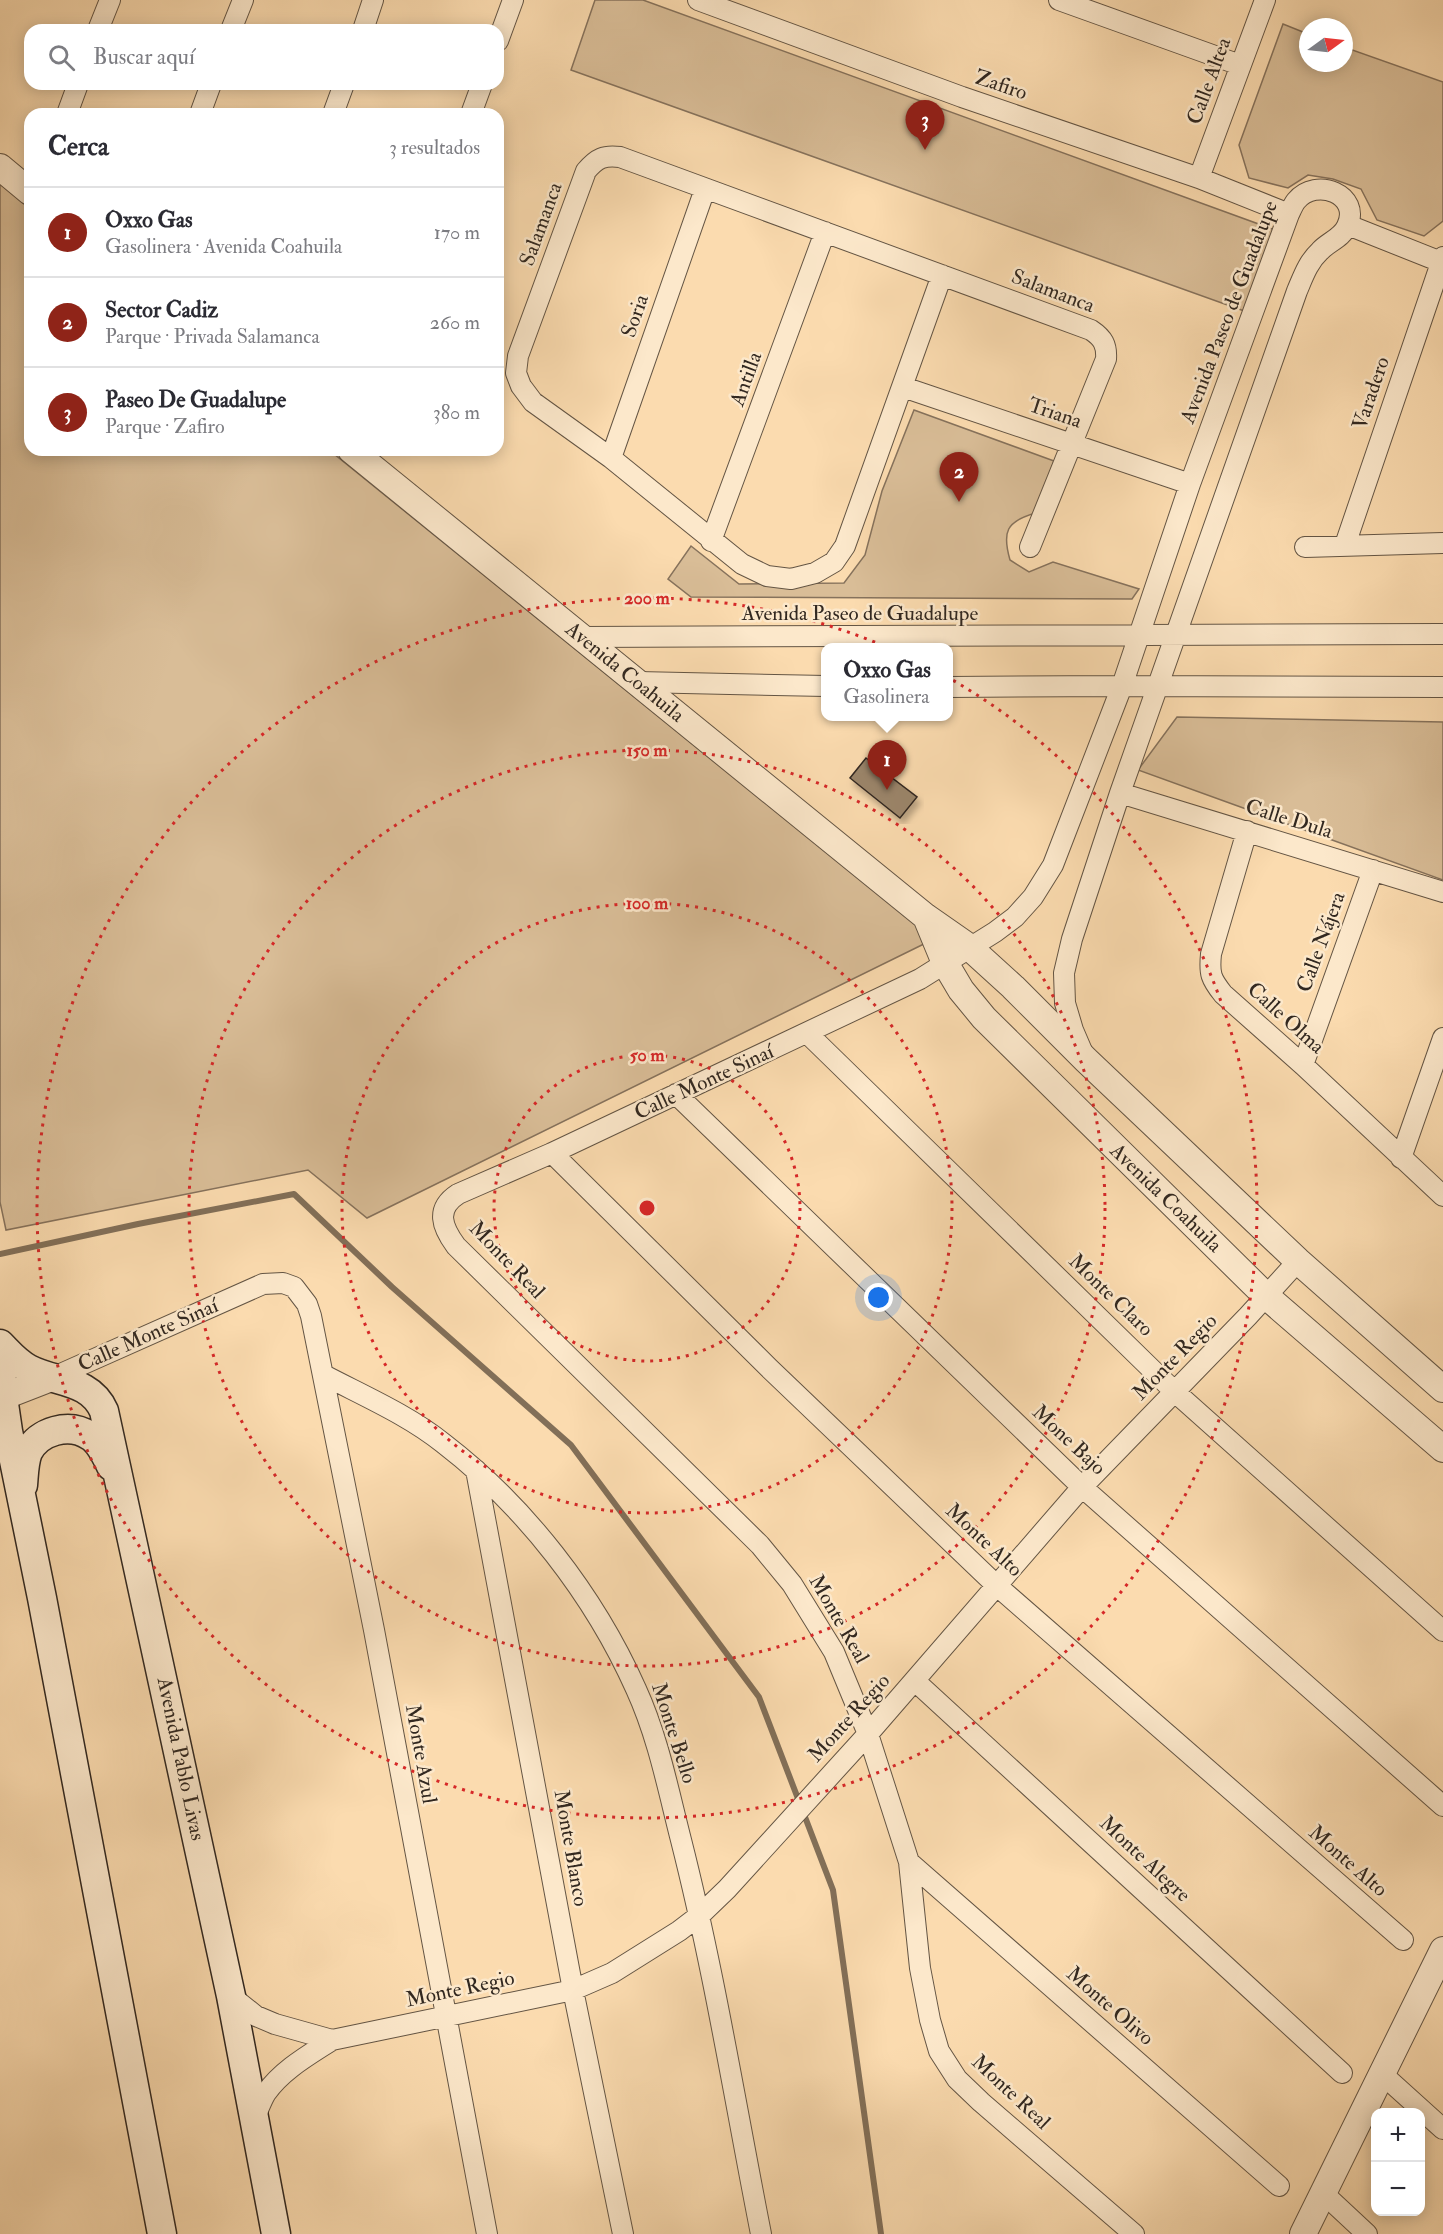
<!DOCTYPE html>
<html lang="es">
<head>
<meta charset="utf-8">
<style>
	:root { --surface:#fff; --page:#f7f7f7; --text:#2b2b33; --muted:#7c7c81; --line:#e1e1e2; --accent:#8f2418 }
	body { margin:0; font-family:"IM FELL Double Pica",serif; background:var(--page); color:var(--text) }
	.controls { position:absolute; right:18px; bottom:18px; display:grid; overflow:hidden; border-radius:12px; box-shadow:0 3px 15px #0003 }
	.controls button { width:54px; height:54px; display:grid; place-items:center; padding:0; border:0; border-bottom:2px solid var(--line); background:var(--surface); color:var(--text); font:30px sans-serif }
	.compass { position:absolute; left:1299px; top:18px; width:54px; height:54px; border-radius:50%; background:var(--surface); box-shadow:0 3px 15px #0003; rotate:75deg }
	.you { position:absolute; left:879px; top:1298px; width:21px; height:21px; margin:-15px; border:4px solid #fff; border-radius:50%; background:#1a73e8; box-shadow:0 0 0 9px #1a73e833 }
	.badge { display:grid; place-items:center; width:39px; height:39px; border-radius:50%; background:var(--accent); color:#fff; font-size:20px; font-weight:700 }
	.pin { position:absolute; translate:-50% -50px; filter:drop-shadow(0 2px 3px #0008) }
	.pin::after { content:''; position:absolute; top:32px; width:21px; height:18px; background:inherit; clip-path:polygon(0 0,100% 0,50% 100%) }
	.popup { position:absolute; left:821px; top:643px; width:132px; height:78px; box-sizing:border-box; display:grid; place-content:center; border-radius:12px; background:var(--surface); filter:drop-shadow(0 2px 4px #0005); font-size:20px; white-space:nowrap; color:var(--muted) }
	.popup b { font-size:22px; color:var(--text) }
	.popup::after { content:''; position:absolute; left:50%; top:100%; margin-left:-12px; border:12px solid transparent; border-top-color:var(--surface) }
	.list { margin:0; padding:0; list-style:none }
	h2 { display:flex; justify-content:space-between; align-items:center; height:78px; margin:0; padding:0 24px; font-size:26px }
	h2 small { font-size:20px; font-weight:400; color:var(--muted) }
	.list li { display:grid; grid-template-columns:39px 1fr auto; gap:18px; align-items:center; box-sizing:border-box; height:90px; padding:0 24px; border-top:2px solid var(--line) }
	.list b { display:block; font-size:22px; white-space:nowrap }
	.list p { margin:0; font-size:20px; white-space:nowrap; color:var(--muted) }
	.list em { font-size:20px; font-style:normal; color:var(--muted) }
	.icon { flex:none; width:33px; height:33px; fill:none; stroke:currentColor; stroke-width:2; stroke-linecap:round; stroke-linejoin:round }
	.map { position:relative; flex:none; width:1443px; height:2234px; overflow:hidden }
	.search { position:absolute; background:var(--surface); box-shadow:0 3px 15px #0003; left:24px; top:24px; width:480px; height:66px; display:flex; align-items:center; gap:15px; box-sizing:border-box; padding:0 21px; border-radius:18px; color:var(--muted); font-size:22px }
	.panel { position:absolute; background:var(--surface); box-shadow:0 3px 15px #0003; left:24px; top:108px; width:480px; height:348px; border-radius:18px }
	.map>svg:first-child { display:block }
</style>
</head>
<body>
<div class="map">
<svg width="1443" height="2234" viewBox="0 0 1443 2234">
	<defs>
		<filter id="shadow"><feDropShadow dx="3.5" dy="6" stdDeviation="3" flood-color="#0004"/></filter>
	</defs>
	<rect width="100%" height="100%" fill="#fbdbaf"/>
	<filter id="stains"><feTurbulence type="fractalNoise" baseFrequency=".00333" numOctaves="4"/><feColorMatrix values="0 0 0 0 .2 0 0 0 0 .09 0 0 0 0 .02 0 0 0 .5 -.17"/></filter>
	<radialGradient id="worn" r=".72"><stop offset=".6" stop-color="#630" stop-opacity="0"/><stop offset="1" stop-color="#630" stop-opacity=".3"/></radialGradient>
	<path fill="#d9bd97" stroke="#86725c" stroke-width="1.5" d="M595 0H643L1275 230 1247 312 571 70Z
		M1283 24 1308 34V63H1344V47L1443 82V221L1424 236 1377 220 1361 189 1333 179 1308 175 1288 188 1249 178 1239 145Z
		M0 184 30 208V450H329L934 939 367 1218 308 1170 6 1230 0 1202Z
		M914 410 1054 461 1036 513C1006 521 1002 532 1010 560L1029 572 1053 562 1139 589 1132 599 691 597 668 579 691 546 739 584 844 583 865 555 882 491Z
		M1177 717 1443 722V880L1138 770Z"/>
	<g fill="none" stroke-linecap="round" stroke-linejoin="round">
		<path stroke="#826f58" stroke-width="6" d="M0 1254 138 1224 294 1194 392 1287 571 1445 759 1697 833 1890 881 2234"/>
	</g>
	<path fill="#9b856a" stroke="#322820" stroke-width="1.5" filter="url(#shadow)" d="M866 758 917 797 900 818 850 778Z"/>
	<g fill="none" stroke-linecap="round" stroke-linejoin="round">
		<g stroke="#645544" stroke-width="22">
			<path id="minor" d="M698 0 962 97 1199 178 1289 214
				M1059 0 1240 65
				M98 30 110 0
				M231 30 243 0
				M363 30 373 0
				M498 41 513 0
				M67 114 78 84
				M200 114 211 84
				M333 114 344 84
				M471 114 482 84
				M1199 178 1265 0
				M1348 225 1441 262
				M942 275 845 546 834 562 815 573 791 579 767 576 742 564 611 458 533 402 521 386 516 373 518 356 586 171C597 158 604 155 620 157L1091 330C1103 338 1107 345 1106 359L1030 547
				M903 387 1190 484
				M611 458 705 189
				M711 541 825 232
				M1345 545 1443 257
				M1305 547 1443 543
				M581 637 1443 634
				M638 682 826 686
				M948 687 1122 686 1443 687
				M1120 793 1443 892
				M1247 831 1211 954C1209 974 1211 979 1223 994L1303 1065 1443 1196
				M807 1033 1175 1392 1443 1631
				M1082 1051 1073 1030 1065 1003 1064 973 1072 939 1120 793 1297 291C1303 277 1308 262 1320 251 1328 242 1342 238 1347 226 1362 195 1316 176 1296 201 1293 205 1291 210 1289 214L1190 484 1122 686 1053 865 1033 897 1015 917 995 932 920 979 552 1153 458 1194C435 1209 442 1227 456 1246L760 1545 792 1584 834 1652 868 1734 909 1862 920 1968 930 2020 939 2051 957 2079 981 2102 1134 2234
				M1303 1065 1373 870
				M676 1094 1082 1487 1443 1806
				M552 1153 769 1368 996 1585 1403 1940
				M1401 1158 1443 1038
				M324 1375C364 1396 408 1415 443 1443 525 1506 594 1595 636 1689 658 1737 668 1789 681 1840 714 1970 735 2102 761 2234
				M54 1377 263 1284 283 1283 294 1287 307 1304 311 1316 374 1630 487 2234
				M476 1470 573 1990 623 2234
				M915 1681 1342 2073
				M909 1862 1279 2186
				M231 1996 256 2016 275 2024 332 2040
				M1382 2074 1443 2129
				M254 2119C258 2111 261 2101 266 2093 282 2070 309 2055 332 2040L573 1990 612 1973 679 1931 700 1915 727 1889 868 1734 1082 1487 1248 1316 1298 1261
				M1323 2193 1367 2234"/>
		</g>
		<g stroke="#645544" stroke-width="28">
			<path id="tertiary" d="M0 167 30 192
				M351 450 926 917 969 947 1013 987 1086 1060 1298 1261 1443 1389
				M926 917 945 963 961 990 984 1018 1266 1296 1443 1449
				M0 1398 54 1377
				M1303 2234 1443 1950"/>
		</g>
		<g stroke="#322820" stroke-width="31">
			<path id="secondary" d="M0 1344C9 1353 17 1363 29 1369 56 1383 90 1379 104 1411L231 1996 276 2234
				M0 1352 3 1397 8 1431 42 1598 162 2234
				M23 1485C24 1474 24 1462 28 1452 39 1431 69 1422 90 1436 100 1442 106 1456 111 1466"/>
		</g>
		<use href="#minor" stroke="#fce8cb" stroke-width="20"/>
		<use href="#tertiary" stroke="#fce8cb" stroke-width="26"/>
		<use href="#secondary" stroke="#fce8cb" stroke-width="28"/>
	</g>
	<g fill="none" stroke="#d62828" stroke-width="3" stroke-dasharray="3 6">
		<circle cx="647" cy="1208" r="153"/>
		<circle cx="647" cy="1208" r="305"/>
		<circle cx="647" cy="1208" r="458"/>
		<circle cx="647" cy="1208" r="610"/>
	</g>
	<g text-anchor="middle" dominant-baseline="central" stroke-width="5" stroke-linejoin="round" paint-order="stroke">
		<g font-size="21" fill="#322820" stroke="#fce8cb">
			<text transform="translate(1209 81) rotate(-70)">Calle Altea</text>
			<text transform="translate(1001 85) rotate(19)">Zafiro</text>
			<text transform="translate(541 224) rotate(-70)">Salamanca</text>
			<text transform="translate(1053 291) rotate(21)">Salamanca</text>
			<text transform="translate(1229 312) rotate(-69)">Avenida Paseo de Guadalupe</text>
			<text transform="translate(635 316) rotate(-71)">Soria</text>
			<text transform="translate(746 379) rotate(-70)">Antilla</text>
			<text transform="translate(1371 393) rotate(-71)">Varadero</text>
			<text transform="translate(1055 413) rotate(19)">Triana</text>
			<text x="860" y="613">Avenida Paseo de Guadalupe</text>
			<text transform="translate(625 672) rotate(39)">Avenida Coahuila</text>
			<text transform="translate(1289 819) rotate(17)">Calle Dula</text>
			<text transform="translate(1321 942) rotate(-70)">Calle Nájera</text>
			<text transform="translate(1286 1018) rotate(42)">Calle Olma</text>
			<text transform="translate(704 1082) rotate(-25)">Calle Monte Sinaí</text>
			<text transform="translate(1166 1198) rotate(44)">Avenida Coahuila</text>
			<text transform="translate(507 1260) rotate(46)">Monte Real</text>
			<text transform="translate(1111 1295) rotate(44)">Monte Claro</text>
			<text transform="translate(148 1335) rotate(-24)">Calle Monte Sinaí</text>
			<text transform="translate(1175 1357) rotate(-46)">Monte Regio</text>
			<text transform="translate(1069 1440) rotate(43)">Mone Bajo</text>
			<text transform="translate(984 1540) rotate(43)">Monte Alto</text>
			<text transform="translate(839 1619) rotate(60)">Monte Real</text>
			<text transform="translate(849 1718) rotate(-48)">Monte Regio</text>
			<text transform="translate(674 1733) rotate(72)">Monte Bello</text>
			<text transform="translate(421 1754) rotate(80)">Monte Azul</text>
			<text transform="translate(181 1759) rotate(78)">Avenida Pablo Livas</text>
			<text transform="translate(571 1848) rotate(80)">Monte Blanco</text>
			<text transform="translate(1145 1859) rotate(43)">Monte Alegre</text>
			<text transform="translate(1348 1861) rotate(41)">Monte Alto</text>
			<text transform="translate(460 1989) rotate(-12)">Monte Regio</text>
			<text transform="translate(1110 2006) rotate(41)">Monte Olivo</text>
			<text transform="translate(1011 2092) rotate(43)">Monte Real</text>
		</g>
	</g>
	<circle cx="647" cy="1208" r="9" fill="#d62828" stroke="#fce8cb" stroke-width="3"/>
	<g font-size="18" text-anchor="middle" font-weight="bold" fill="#d62828" stroke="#fce8cb" stroke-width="5" stroke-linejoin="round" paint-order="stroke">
		<text x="647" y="604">200 m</text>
		<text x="647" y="756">150 m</text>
		<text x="647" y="909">100 m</text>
		<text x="647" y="1061">50 m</text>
	</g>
	<rect width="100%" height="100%" filter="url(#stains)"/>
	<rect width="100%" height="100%" fill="url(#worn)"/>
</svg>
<div class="controls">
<button>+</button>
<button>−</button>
</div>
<svg class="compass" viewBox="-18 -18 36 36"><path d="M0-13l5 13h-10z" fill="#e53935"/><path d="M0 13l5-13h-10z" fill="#7c7c81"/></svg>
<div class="you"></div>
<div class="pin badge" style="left:887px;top:790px">1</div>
<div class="popup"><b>Oxxo Gas</b>Gasolinera</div>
<div class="pin badge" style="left:959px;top:502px">2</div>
<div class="pin badge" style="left:925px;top:150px">3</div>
<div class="search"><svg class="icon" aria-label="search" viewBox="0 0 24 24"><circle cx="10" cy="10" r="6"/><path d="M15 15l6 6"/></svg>Buscar aquí</div>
<section class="panel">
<h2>Cerca<small>3 resultados</small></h2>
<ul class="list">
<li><span class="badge">1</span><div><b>Oxxo Gas</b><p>Gasolinera · Avenida Coahuila</p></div><em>170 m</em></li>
<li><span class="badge">2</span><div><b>Sector Cadiz</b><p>Parque · Privada Salamanca</p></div><em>260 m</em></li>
<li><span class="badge">3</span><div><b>Paseo De Guadalupe</b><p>Parque · Zafiro</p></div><em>380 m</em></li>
</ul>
</section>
</div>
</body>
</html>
